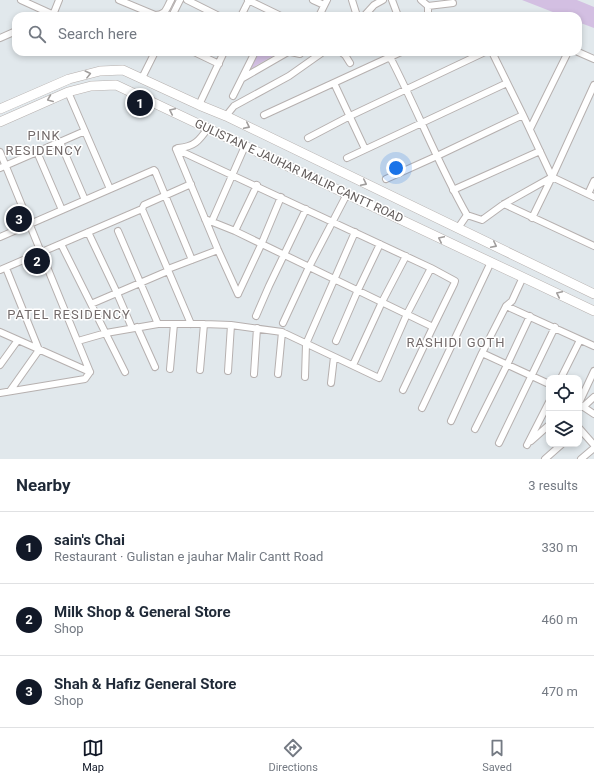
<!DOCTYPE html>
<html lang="en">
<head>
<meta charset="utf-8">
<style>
	:root { --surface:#fff; --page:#f6f6f7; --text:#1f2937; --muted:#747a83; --line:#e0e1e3; --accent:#111827 }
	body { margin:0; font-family:Roboto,sans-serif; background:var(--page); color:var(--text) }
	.controls { position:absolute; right:12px; bottom:12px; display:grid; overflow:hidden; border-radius:8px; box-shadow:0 2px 6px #0003 }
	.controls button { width:36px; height:36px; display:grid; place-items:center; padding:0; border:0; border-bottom:1px solid var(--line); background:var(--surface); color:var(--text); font:20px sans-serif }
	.you { position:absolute; left:396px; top:168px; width:14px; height:14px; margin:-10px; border:3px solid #fff; border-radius:50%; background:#1a73e8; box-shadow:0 0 0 6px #1a73e833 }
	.badge { display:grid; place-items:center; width:26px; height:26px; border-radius:50%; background:var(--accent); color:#fff; font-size:13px; font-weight:700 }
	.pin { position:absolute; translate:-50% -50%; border:2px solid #fff; box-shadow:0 1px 4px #0006 }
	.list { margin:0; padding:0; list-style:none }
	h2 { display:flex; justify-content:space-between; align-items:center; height:52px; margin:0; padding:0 16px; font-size:17px }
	h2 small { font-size:13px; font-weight:400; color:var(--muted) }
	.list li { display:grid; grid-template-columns:26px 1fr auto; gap:12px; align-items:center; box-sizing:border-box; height:72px; padding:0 16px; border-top:1px solid var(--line) }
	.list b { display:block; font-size:15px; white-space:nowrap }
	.list p { margin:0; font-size:13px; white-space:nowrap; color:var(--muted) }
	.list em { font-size:13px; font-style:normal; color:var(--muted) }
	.icon { flex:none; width:22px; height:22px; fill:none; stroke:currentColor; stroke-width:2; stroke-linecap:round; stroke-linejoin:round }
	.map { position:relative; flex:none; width:594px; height:459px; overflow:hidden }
	.search { position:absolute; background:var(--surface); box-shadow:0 2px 6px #0003; left:12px; right:12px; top:12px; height:44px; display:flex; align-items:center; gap:10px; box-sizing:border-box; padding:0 14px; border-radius:12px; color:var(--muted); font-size:15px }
	.sheet { height:268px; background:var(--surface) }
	nav { display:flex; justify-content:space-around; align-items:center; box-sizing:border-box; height:56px; border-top:1px solid var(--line); background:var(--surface); font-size:11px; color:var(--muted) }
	nav a { display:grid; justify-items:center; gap:2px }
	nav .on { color:var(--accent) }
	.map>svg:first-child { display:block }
</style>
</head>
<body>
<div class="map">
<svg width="594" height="459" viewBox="0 0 594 459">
	<rect width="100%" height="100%" fill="#e1e8ec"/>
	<path fill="#d3bfe2" d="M522 0H577L594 7V28L578 22V16H563Z
		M257 52H278V53L252 68 250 67Z"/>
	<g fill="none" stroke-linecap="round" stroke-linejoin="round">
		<g stroke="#b6b0af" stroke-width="8">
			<path id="minor" d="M21 0 56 16
				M119 0 155 15C166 15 166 9 171 0
				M187 0 219 16
				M248 0 281 16
				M313 0 324 5
				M352 0 357 16
				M392 0 398 16
				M421 0 428 6V16
				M428 6 453 3
				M50 16 53 15 59 0
				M172 16 180 0
				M241 16 249 0
				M319 16 327 0
				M364 16 374 5 383 0
				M0 38 16 31
				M194 52 219 64
				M291 52 300 54 302 52
				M341 52 345 55 350 63
				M492 52 523 115 552 177 594 197
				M578 52 594 59
				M390 57C417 109 438 164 467 215L458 228
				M142 78 155 52
				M243 78 288 52
				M334 83 365 149
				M68 92 110 189
				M233 96 255 52
				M199 105 224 52
				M264 115 401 52
				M226 116 234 106 289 76 323 52
				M530 129 568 52
				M308 138 350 116 485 52
				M60 142 85 200
				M178 148C194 147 199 141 208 128
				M176 149 431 268 455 281 454 284 433 327 403 390
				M176 149 218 250 238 294
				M0 152 90 372
				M37 152 62 210
				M347 158 507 83
				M0 168 85 131
				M386 179 437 156 523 115
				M453 190 540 151
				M588 194 594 181
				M504 204 594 246
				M142 209 191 324
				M467 215 482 220 504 204 552 177 594 85
				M532 218 552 177
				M205 219 235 231 433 327
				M212 221 245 146
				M118 231 158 324
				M235 231 257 185
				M88 232 117 293 132 328
				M0 237 154 170 155 171 192 260
				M61 244 125 372
				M6 268 39 350 10 391
				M168 269 218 250
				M0 270 142 209 144 205 191 184
				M238 294 261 245 281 197
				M91 304 168 271
				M506 306 594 346
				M256 316 269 286 306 209
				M283 323 309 267 347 194
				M137 327 155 367
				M0 332 90 372
				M78 341 106 333 158 324H204L231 325 282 332 379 378 407 314 431 268
				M336 341 358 290 380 244
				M482 353 549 384
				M0 365 18 340
				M353 365 382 302 406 256
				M170 369 174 324
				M200 370 204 324
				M228 371 231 325
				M254 374 257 328
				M278 374 282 332
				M305 377 306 344 355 232
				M561 378 580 340
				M331 383 334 357
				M0 393 85 379 90 372
				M579 403 594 371
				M579 404 594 414
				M583 407 594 397
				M422 408 491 262
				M451 421 482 353 506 306 512 301 523 277
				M579 428 594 445
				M475 429 507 365 530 316
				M531 441 549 425
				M499 443 555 327
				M527 445 549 402
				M545 459 562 444
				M581 459 594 448"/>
		</g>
		<g stroke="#b6b0ae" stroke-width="10">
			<path id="secondary" d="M0 109 69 79 100 71 123 70 199 105 226 116 594 294
				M0 122 68 92 91 86 116 85 594 311"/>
		</g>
		<use href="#minor" stroke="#fff" stroke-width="6"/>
		<use href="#secondary" stroke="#fff" stroke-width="9"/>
	</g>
	<defs><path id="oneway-chevron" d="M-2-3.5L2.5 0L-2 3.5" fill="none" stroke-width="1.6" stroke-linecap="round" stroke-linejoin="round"/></defs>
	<g stroke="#a09d9c">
		<use href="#oneway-chevron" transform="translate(88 74) rotate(-14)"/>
		<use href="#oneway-chevron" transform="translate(50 99) rotate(157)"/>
		<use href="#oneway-chevron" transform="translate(172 111) rotate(-155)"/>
		<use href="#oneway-chevron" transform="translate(247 126) rotate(26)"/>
		<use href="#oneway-chevron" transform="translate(364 183) rotate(26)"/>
		<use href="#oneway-chevron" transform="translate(441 239) rotate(-155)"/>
		<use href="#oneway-chevron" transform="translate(494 245) rotate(26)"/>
		<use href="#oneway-chevron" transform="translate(559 294) rotate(-155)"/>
	</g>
	<g text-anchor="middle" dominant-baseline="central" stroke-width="3" stroke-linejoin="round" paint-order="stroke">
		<g font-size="12" fill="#615b5a" stroke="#fff">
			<text transform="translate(299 171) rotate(25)">GULISTAN E JAUHAR MALIR CANTT ROAD</text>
		</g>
		<g font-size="13" letter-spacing="1" fill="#736b6b" stroke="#fff">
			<text x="44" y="135">PINK<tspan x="44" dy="15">RESIDENCY</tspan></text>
			<text x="69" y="314">PATEL RESIDENCY</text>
			<text x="456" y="342">RASHIDI GOTH</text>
		</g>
	</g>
</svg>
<div class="controls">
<button><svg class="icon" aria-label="locate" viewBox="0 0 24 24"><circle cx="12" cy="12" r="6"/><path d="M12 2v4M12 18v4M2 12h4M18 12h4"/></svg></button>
<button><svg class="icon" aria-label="layers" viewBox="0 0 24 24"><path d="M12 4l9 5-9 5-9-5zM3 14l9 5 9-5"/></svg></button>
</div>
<div class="you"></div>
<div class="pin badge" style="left:140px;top:103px">1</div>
<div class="pin badge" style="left:37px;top:261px">2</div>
<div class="pin badge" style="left:19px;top:219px">3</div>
<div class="search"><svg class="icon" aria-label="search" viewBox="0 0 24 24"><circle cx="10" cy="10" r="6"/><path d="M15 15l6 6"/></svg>Search here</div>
</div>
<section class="sheet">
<h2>Nearby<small>3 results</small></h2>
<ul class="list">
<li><span class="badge">1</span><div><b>sain's Chai</b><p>Restaurant · Gulistan e jauhar Malir Cantt Road</p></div><em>330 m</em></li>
<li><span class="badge">2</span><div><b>Milk Shop &amp; General Store</b><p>Shop</p></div><em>460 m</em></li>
<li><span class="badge">3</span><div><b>Shah &amp; Hafiz General Store</b><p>Shop</p></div><em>470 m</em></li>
</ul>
</section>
<nav>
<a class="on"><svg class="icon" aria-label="map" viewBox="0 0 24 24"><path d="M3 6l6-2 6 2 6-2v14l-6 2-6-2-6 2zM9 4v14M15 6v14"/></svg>Map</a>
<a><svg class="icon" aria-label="directions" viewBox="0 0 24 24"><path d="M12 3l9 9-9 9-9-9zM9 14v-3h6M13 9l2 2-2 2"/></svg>Directions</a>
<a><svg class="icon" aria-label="saved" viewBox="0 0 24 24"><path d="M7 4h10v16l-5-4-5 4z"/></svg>Saved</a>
</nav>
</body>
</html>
